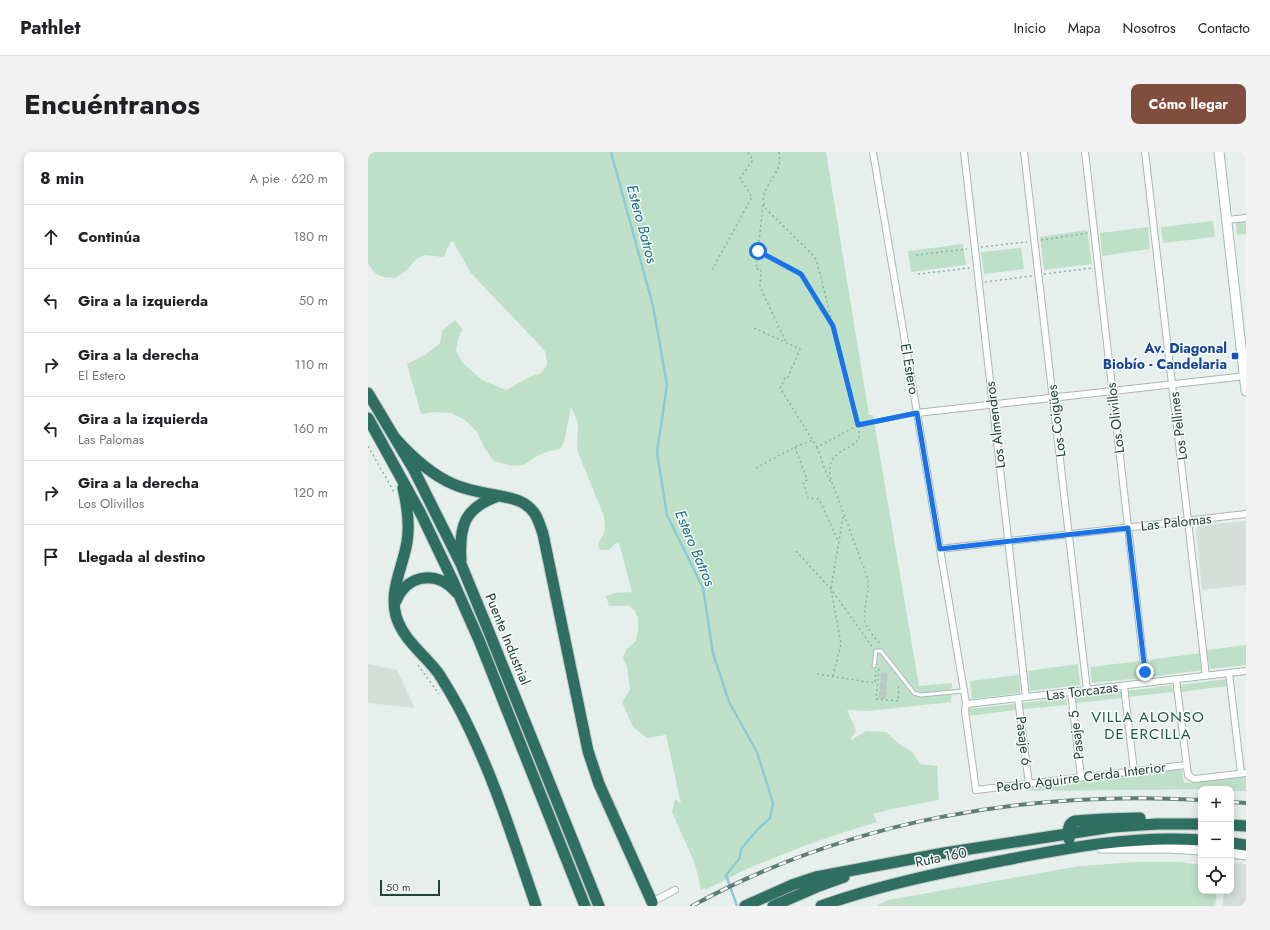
<!DOCTYPE html>
<html lang="es">
<head>
<meta charset="utf-8">
<style>
	:root { --surface:#fff; --page:#f2f2f2; --text:#202124; --muted:#757577; --line:#e0e0e0; --accent:#7f4e3f }
	body { margin:0; font-family:Jost,sans-serif; background:var(--page); color:var(--text) }
	.controls { position:absolute; right:12px; bottom:12px; display:grid; overflow:hidden; border-radius:8px; box-shadow:0 2px 10px #0003 }
	.controls button { width:36px; height:36px; display:grid; place-items:center; padding:0; border:0; border-bottom:1px solid var(--line); background:var(--surface); color:var(--text); font:20px sans-serif }
	.scale { position:absolute; left:12px; bottom:10px; width:60px; box-sizing:border-box; padding-left:4px; border:2px solid #24423a; border-top:0; font-size:11px; line-height:14px; white-space:nowrap; color:#24423a; -webkit-text-stroke:3px #f7fbf9; paint-order:stroke }
	.stop { position:absolute; width:12px; height:12px; margin:-9px; border:3px solid #1a73e8; border-radius:50%; background:#fff }
	.stop.end { background:#1a73e8; border-color:#fff; box-shadow:0 1px 4px #0008 }
	.list { margin:0; padding:0; list-style:none }
	h2 { display:flex; justify-content:space-between; align-items:center; height:52px; margin:0; padding:0 16px; font-size:17px }
	h2 small { font-size:13px; font-weight:400; color:var(--muted) }
	.list li { display:grid; grid-template-columns:26px 1fr auto; gap:12px; align-items:center; box-sizing:border-box; height:64px; padding:0 16px; border-top:1px solid var(--line) }
	.list b { display:block; font-size:15px; white-space:nowrap }
	.list p { margin:0; font-size:13px; white-space:nowrap; color:var(--muted) }
	.list em { font-size:13px; font-style:normal; color:var(--muted) }
	.icon { flex:none; width:22px; height:22px; fill:none; stroke:currentColor; stroke-width:2; stroke-linecap:round; stroke-linejoin:round }
	.map { position:relative; flex:none; width:878px; height:754px; overflow:hidden; border-radius:8px }
	header { display:flex; align-items:center; gap:24px; box-sizing:border-box; height:56px; padding:0 20px; background:var(--surface); border-bottom:1px solid var(--line) }
	header strong { font-size:19px }
	nav { display:flex; gap:22px; margin-inline-start:auto; font-size:14px }
	.intro { display:flex; align-items:center; justify-content:space-between; box-sizing:border-box; height:96px; padding:0 24px }
	h1 { margin:0; font-size:28px }
	.button { padding:10px 18px; border-radius:8px; background:var(--accent); color:#fff; font-size:14px; font-weight:700 }
	main { display:flex; gap:24px; padding:0 24px }
	aside { flex:1; background:var(--surface); border-radius:8px; box-shadow:0 2px 10px #0003 }
	.map>svg:first-child { display:block }
</style>
</head>
<body>
<header>
<strong>Pathlet</strong>
<nav><a>Inicio</a><a>Mapa</a><a>Nosotros</a><a>Contacto</a></nav>
</header>
<div class="intro"><h1>Encuéntranos</h1><a class="button">Cómo llegar</a></div>
<main>
<aside>
<h2>8 min<small>A pie · 620 m</small></h2>
<ul class="list">
<li><svg class="icon" aria-label="ahead" viewBox="0 0 24 24"><path d="M12 20V5M6 11l6-6 6 6"/></svg><div><b>Continúa</b></div><em>180 m</em></li>
<li><svg class="icon" aria-label="left" viewBox="0 0 24 24"><path d="M17 20v-9H6M10 6l-5 5 5 5"/></svg><div><b>Gira a la izquierda</b></div><em>50 m</em></li>
<li><svg class="icon" aria-label="right" viewBox="0 0 24 24"><path d="M7 20v-9h11M14 6l5 5-5 5"/></svg><div><b>Gira a la derecha</b><p>El Estero</p></div><em>110 m</em></li>
<li><svg class="icon" aria-label="left" viewBox="0 0 24 24"><path d="M17 20v-9H6M10 6l-5 5 5 5"/></svg><div><b>Gira a la izquierda</b><p>Las Palomas</p></div><em>160 m</em></li>
<li><svg class="icon" aria-label="right" viewBox="0 0 24 24"><path d="M7 20v-9h11M14 6l5 5-5 5"/></svg><div><b>Gira a la derecha</b><p>Los Olivillos</p></div><em>120 m</em></li>
<li><svg class="icon" aria-label="arrive" viewBox="0 0 24 24"><path d="M6 21V4h12l-3 4 3 4H6"/></svg><div><b>Llegada al destino</b></div></li>
</ul>
</aside>
<div class="map">
<svg width="878" height="754" viewBox="0 0 878 754">
	<rect width="100%" height="100%" fill="#e6efeb"/>
	<path fill="#d4dfda" d="M878 369V433L834 438 828 378 831 373Z
		M0 512 29 518 47 556 0 551Z
		M863 710 878 712V754H855L856 739H863Z"/>
	<path fill="#bfe0c8" d="M0 0H458L501 263H505L551 534 584 531 583 550 501 559 479 558 488 578 482 588 485 587 498 579 518 580 531 592 544 600 552 612 569 614 571 648 528 656 505 662 509 670C465 683 421 699 379 717 365 724 351 731 337 738V736L333 738 327 712 304 660 307 647 313 652 298 583 279 586 265 575 254 550 262 538 259 515 255 506 258 498 268 489 270 478V466L267 459 262 454H241L238 444 246 441 264 440 251 391 247 392 241 398H232L230 393 237 378 236 364 209 298 210 270 203 255 196 290 192 297 181 299 169 304 156 313 144 314 126 309 117 297 109 280 97 268 83 261 68 260 53 262 39 212 57 203 72 191 74 179 87 168 95 178 92 181 88 198 94 210 114 228 138 238 162 225 173 221 178 215 179 211 177 199 102 120 85 89 82 91 76 105 57 103 48 107 40 117 28 126C12 125 8 125 0 111Z
		M878 68V82L869 83 868 69Z
		M845 69 847 85 795 91 793 75Z
		M780 75 782 97 734 104 732 81Z
		M719 78 724 112 676 118 672 85Z
		M595 92 598 113 543 120 540 99Z
		M653 96 656 117 616 122 613 100Z
		M878 493V513L842 517 839 498Z
		M833 501 835 518 781 525 779 508Z
		M772 509 774 526 724 531 722 515Z
		M710 512 712 533 662 539 660 519Z
		M651 523 652 541 604 547 602 529Z
		M859 527 860 534 812 540 811 533Z
		M804 533 805 540 760 545 759 539Z
		M753 539 754 546 708 551 707 544Z
		M698 546 699 553 655 557 654 551Z
		M647 552 648 558 600 564 599 557Z
		M814 617 816 631 878 624V639H863V637L658 639V635Z
		M768 710H812L833 713V739H849L847 754H507L520 748 712 714Z"/>
	<g fill="none" stroke-linecap="round" stroke-linejoin="round">
		<path stroke="#8ec9d4" stroke-width="2.5" d="M243 0 285 154 299 233 289 300 299 363 335 436 345 501 361 550 389 600 405 651 402 666 389 678 373 697 372 706 358 723 369 754"/>
	</g>
	<path fill="#bbcac4" stroke="#b8c9c2" d="M513 521H519V529L513 528Z
		M513 530H518V538L512 537Z
		M512 539H518L517 547 511 546Z"/>
	<g fill="none" stroke-linecap="round" stroke-linejoin="round">
		<g stroke="#a8b8b2" stroke-width="5">
			<path id="lane" d="M490 273 549 261
				M506 514 508 499H513L546 541 553 543 595 539"/>
		</g>
		<g stroke="#a8b8b2" stroke-width="8">
			<path id="street" d="M505 0 598 551 597 559 608 638 818 613
				M596 0 658 545
				M656 0 719 538
				M717 0 778 531
				M777 0 838 524
				M859 68 878 66
				M549 261 878 224
				M572 397 878 362
				M861 521 873 621
				M808 527 820 623 824 626 827 627 878 621
				M756 534 766 619
				M703 540 713 625
				M650 546 661 632
				M598 551 600 552 878 519
				M284 750 307 738"/>
		</g>
		<g stroke="#a4bbb3" stroke-width="11">
			<path id="secondary" d="M851 0 878 239
				M733 696H800L833 698
				M863 701 878 703"/>
		</g>
		<g stroke="#c2cac8" stroke-width="13">
			<path id="highway" d="M0 241 46 318 93 412 119 475 231 754
				M0 266 53 362 84 427 111 488 217 754
				M27 286C43 304 62 322 85 332 98 338 112 340 127 343 142 346 157 347 167 362 171 369 173 376 175 382L220 599 231 632 284 750
				M35 336C39 353 42 372 39 390 35 415 21 438 28 464 35 488 57 503 71 522 78 533 85 545 91 556 124 619 145 687 168 754
				M93 408C91 374 96 356 130 344
				M28 449C39 422 70 418 88 440
				M863 673 878 674
				M701 687C700 679 699 672 707 669L736 667 772 666
				M863 691 878 693
				M377 754 424 733 448 725 576 701 744 675 789 672H833
				M405 754 451 734 476 725
				M453 754C512 733 571 721 632 709 699 696 765 683 833 688"/>
		</g>
		<path stroke="#86b3a5" stroke-width="1.5" stroke-dasharray="2 3" stroke-linecap="butt" d="M411 0C412 5 412 11 410 16 405 29 388 43 399 58L446 104 449 110 488 267
			M395 53 388 117H393L392 135 418 190
			M673 88 720 81
			M613 95 659 90
			M390 99 433 122 464 172
			M548 103 599 97
			M344 118 384 45 372 26 385 8 380 0
			M550 122 602 116
			M676 122 724 116
			M617 130 664 124
			M386 176 432 197 420 225 418 224 412 236 449 295 485 276
			M491 279V287C477 302 460 297 462 325L500 427C502 441 493 461 498 472 501 480 508 487 513 493
			M0 294 26 340
			M427 295 439 328 435 330 440 346 451 347 470 389
			M449 295 460 326 463 330
			M388 316 427 295 445 288
			M428 399 463 437 505 496
			M50 513 71 542
			M511 517 508 547 530 549 531 532
			M449 522 507 531 508 519
			M465 524 473 492 463 437 475 365"/>
		<use href="#lane" stroke="#fff" stroke-width="3"/>
		<use href="#street" stroke="#fff" stroke-width="6"/>
		<use href="#secondary" stroke="#fff" stroke-width="9"/>
		<use href="#highway" stroke="#2f6f62" stroke-width="11"/>
		<g stroke="#5f7d75" stroke-width="4">
			<path id="rail" d="M863 650 878 651
				M324 754C479 669 658 638 833 648"/>
		</g>
		<use href="#rail" stroke="#f7fbf9" stroke-width="2.5" stroke-dasharray="8" stroke-linecap="butt"/>
	</g>
	<g fill="none" stroke-linecap="round" stroke-linejoin="round">
		<path stroke="#1a73e8" stroke-width="5" d="M390 99 433 122 465 174 490 273 549 261 572 397 760 376 777 520"/>
	</g>
	<rect fill="#1a4fb4" stroke="#f7fbf9" stroke-width="1.5" x="863" y="200" width="8" height="8" rx="2"/>
	<g text-anchor="middle" dominant-baseline="central" stroke-width="3" stroke-linejoin="round" paint-order="stroke">
		<g font-size="14" font-weight="bold" fill="#164399" stroke="#f7fbf9" text-anchor="end">
			<text x="859" y="196">Av. Diagonal<tspan x="859" dy="16">Biobío - Candelaria</tspan></text>
		</g>
		<g font-size="14" fill="#24423a" stroke="#f7fbf9">
			<text transform="translate(542 217) rotate(80)">El Estero</text>
			<text transform="translate(747 266) rotate(-97)">Los Olivillos</text>
			<text transform="translate(688 269) rotate(-97)">Los Coigües</text>
			<text transform="translate(627 273) rotate(-97)">Los Almendros</text>
			<text transform="translate(810 274) rotate(-97)">Los Pellines</text>
			<text transform="translate(808 370) rotate(-6)">Las Palomas</text>
			<text transform="translate(140 487) rotate(68)">Puente Industrial</text>
			<text transform="translate(714 539) rotate(-7)">Las Torcazas</text>
			<text transform="translate(708 583) rotate(-97)">Pasaje 5</text>
			<text transform="translate(656 589) rotate(83)">Pasaje 6</text>
			<text transform="translate(713 625) rotate(-7)">Pedro Aguirre Cerda Interior</text>
			<text transform="translate(573 705) rotate(-11)">Ruta 160</text>
		</g>
		<g font-size="15" font-style="italic" fill="#1c6f80" stroke="#f7fbf9">
			<text transform="translate(274 72) rotate(75)">Estero Batros</text>
			<text transform="translate(327 396) rotate(67)">Estero Batros</text>
		</g>
		<g font-size="15" letter-spacing="1" fill="#1f5548" stroke="#f7fbf9">
			<text x="780" y="565">VILLA ALONSO<tspan x="780" dy="17">DE ERCILLA</tspan></text>
		</g>
	</g>
</svg>
<div class="controls">
<button>+</button>
<button>−</button>
<button><svg class="icon" aria-label="locate" viewBox="0 0 24 24"><circle cx="12" cy="12" r="6"/><path d="M12 2v4M12 18v4M2 12h4M18 12h4"/></svg></button>
</div>
<div class="scale">50 m</div>
<div class="stop" style="left:390px;top:99px"></div>
<div class="stop end" style="left:777px;top:520px"></div>
</div>
</main>
</body>
</html>
